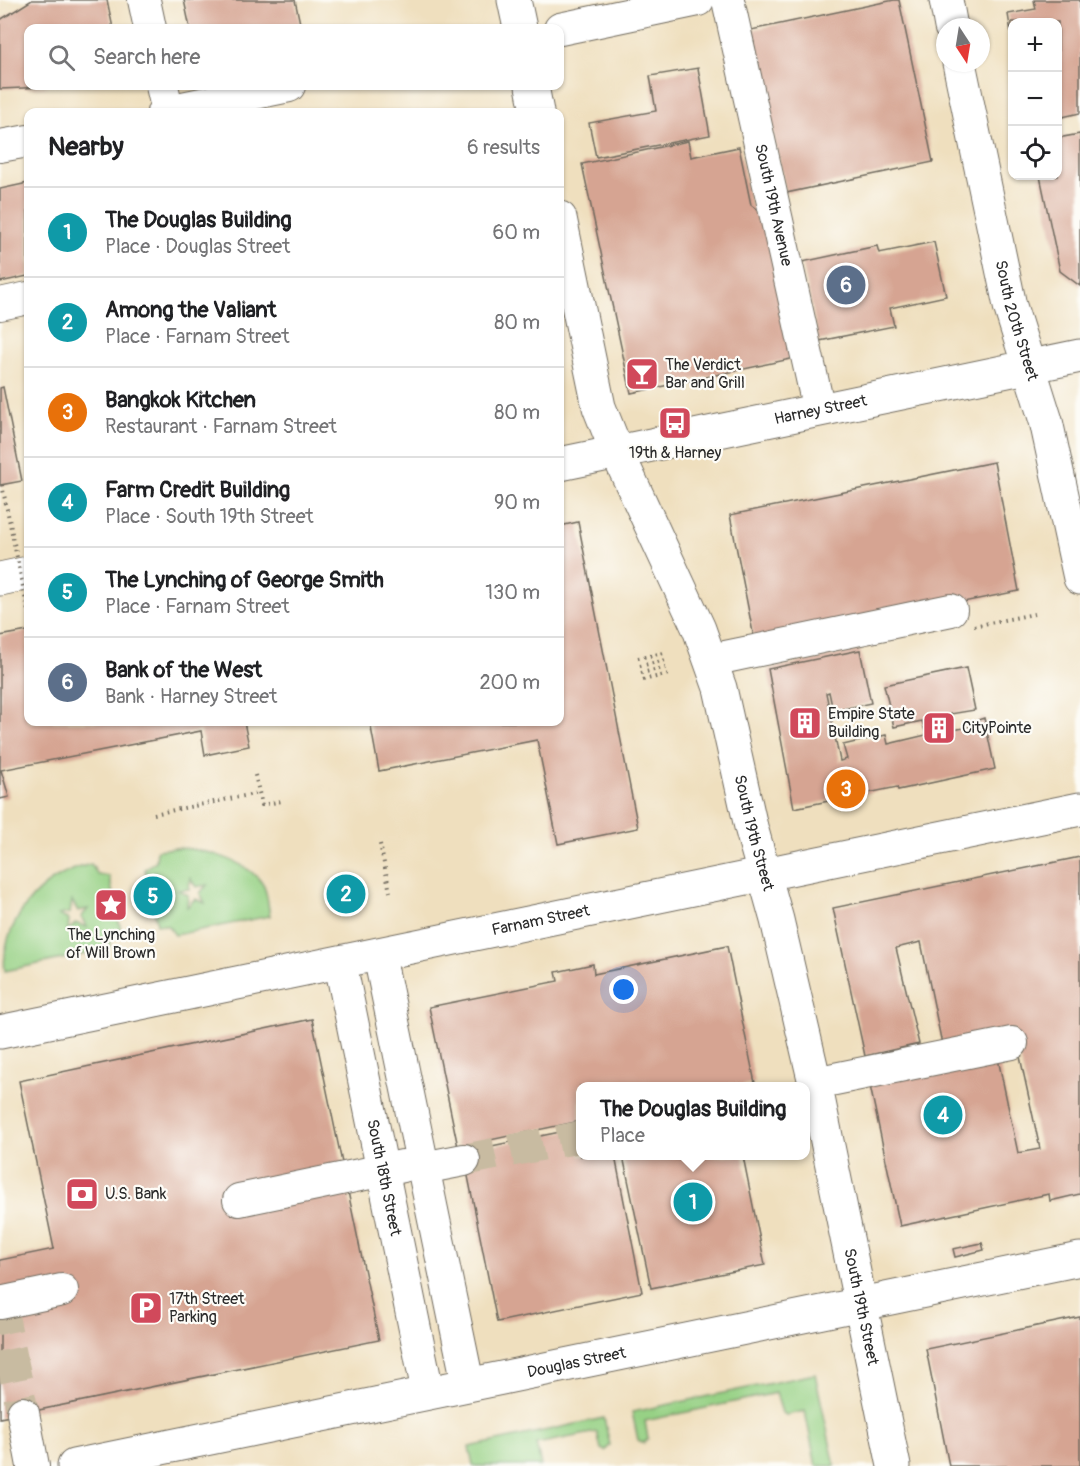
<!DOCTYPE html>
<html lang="en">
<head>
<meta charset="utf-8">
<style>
	:root { --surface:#fff; --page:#f2f2f2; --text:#202124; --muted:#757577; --line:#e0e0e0; --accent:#d93025 }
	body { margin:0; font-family:Pangolin,sans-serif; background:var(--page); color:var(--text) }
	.controls { position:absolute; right:18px; top:18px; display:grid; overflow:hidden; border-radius:12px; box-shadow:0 2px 4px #0004 }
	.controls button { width:54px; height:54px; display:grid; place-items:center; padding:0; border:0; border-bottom:2px solid var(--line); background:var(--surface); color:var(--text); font:30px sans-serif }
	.compass { position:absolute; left:936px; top:18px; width:54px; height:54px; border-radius:50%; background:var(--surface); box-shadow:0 2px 4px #0004; rotate:168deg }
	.you { position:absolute; left:624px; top:990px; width:21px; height:21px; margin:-15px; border:4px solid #fff; border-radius:50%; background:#1a73e8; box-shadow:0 0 0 9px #1a73e833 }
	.badge { display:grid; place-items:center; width:39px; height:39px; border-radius:50%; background:var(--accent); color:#fff; font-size:20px; font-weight:700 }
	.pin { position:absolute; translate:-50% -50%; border:3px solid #fff; box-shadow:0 2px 6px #0006 }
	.popup { position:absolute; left:576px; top:1082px; width:234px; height:78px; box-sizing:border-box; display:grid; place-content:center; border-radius:12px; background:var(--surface); filter:drop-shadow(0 2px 4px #0005); font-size:20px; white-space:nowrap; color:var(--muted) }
	.popup b { font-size:22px; color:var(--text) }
	.popup::after { content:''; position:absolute; left:50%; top:100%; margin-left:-12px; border:12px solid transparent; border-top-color:var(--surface) }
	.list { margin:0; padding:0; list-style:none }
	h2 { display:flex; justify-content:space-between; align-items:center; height:78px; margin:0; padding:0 24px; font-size:26px }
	h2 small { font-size:20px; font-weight:400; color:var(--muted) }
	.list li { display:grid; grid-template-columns:39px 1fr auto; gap:18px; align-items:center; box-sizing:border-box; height:90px; padding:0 24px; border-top:2px solid var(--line) }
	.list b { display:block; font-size:22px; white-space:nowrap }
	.list p { margin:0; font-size:20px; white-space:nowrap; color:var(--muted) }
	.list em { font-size:20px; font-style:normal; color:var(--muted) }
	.icon { flex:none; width:33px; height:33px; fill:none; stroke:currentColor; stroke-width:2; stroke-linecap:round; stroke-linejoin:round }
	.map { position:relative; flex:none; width:1080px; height:1466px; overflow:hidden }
	.search { position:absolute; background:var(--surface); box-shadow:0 2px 4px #0004; left:24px; top:24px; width:540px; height:66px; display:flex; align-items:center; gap:15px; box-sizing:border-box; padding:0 21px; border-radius:12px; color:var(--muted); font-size:22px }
	.panel { position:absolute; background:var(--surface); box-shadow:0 2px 4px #0004; left:24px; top:108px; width:540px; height:618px; border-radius:12px }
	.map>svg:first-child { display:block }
</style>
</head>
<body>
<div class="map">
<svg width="1080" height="1466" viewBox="0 0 1080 1466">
	<rect width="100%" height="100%" fill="#fdfcf7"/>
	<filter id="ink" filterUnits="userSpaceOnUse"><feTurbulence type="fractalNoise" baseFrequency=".0167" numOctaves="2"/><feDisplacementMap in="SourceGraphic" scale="12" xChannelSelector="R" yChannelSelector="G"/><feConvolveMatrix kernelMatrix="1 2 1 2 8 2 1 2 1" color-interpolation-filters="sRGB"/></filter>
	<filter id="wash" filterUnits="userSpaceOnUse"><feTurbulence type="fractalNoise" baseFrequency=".008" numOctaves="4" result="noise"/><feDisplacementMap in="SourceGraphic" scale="24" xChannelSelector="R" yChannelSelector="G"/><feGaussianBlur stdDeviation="1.35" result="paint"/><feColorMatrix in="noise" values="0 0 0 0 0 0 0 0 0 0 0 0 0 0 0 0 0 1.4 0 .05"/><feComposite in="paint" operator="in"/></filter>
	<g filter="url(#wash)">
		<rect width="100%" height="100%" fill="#efdfbe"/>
		<path fill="#97d185" stroke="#617e58" stroke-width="1.5" fill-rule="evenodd" d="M175 848C202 848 246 860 262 883 268 891 268 907 270 916L175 935 168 926 157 924 145 869 156 861 157 850ZM190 878 196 887 207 885 200 893 205 903 195 899 187 907 188 895 178 890 189 889Z
			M91 864 98 875 109 876 121 931 111 937 109 949 5 971C0 934 29 892 60 876 70 870 80 867 91 864ZM72 901 78 911 88 909 81 917 87 927 76 923 68 931 69 920 59 915 70 913Z
			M815 1374 835 1466H816L805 1411 786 1415 782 1413 776 1393 645 1421 648 1439 644 1443 638 1440 632 1412Z
			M604 1418 610 1445 605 1451 601 1449 597 1432 536 1444 541 1466H473L469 1447Z"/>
		<g id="blocks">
			<path fill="#d6a492" d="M32 0H107L113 28H28V86H46V87L0 89V20Z
				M184 0H295L301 28H190Z
				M894 0H899L933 162 786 193 751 30Z
				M1034 0H1080V113L1058 118V22H1012L1011 33 1008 14 1036 9Z
				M698 68 710 135 596 157 589 123 656 111 650 76Z
				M1080 134V286L1060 271 1040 176H1058V138Z
				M688 141 691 157 739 147 751 205 771 220 800 357 631 393 582 164Z
				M28 183V276L0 282V189Z
				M934 242 946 296 890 308 894 326 819 341 802 262 877 246 879 253Z
				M3 387 22 481 0 485V388Z
				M994 462 1019 591 755 643 730 515Z
				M578 522 638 828 558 844 537 740 379 771 370 722H560V526Z
				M28 631V722H244L249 746 205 755 201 731 1 770 9 797 0 799V636Z
				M860 650 871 703 833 711 829 692 826 693 840 761 847 759 843 745 886 735 888 744 926 735 922 721 894 727 884 685 966 668 975 710 950 714 953 730 979 725 978 720 984 718 995 769 898 790 897 787 794 808 768 669Z
				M1080 857V1194L1050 1201 1049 1194 900 1226 869 1081 997 1054 1018 1153 1040 1149 1014 1029 942 1044 921 942 896 948 919 1044 865 1056 833 908Z
				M727 946 755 1083 740 1086H580V1121L476 1143 477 1149 580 1128V1156H615L642 1292 497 1322 462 1146 458 1147 429 1007 558 981 556 972 593 964 594 974Z
				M312 1019 379 1340 0 1418V1260L54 1249 19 1081Z
				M623 1156H743L765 1265 651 1288Z
				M982 1243 984 1250 955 1257 953 1249Z
				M1080 1317V1466H949L926 1349Z"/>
		</g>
	</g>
	<g filter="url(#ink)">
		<use href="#blocks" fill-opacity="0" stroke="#706a5e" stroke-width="1.5"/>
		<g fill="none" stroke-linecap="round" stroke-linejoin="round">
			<path stroke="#c8bba1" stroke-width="32" stroke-dasharray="32 16" stroke-linecap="butt" d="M464 1160 580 1137
				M0 1302 23 1413"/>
			<g stroke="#706a5e" stroke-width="34">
				<g id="minor">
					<path d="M144 0 150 28"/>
					<path id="s1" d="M728 0 819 410"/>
					<path d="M560 29 698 0"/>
					<path d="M162 86 168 112"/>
					<path d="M163 112 289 86"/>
					<path d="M0 146 28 141"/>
					<path d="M0 304 28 298"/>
					<path d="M711 660 951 610"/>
					<path d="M379 954 468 1384"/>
					<path id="s2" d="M340 962 428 1393"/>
					<path d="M815 1083 1012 1043"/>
					<path d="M423 1168 464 1160"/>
					<path d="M239 1200 403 1166"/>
					<path d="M0 1303 62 1290"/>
					<path d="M23 1413 33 1466"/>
				</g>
			</g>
			<g stroke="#706a5e" stroke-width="35">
				<g id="major">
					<path d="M514 0 520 28"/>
					<path d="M946 0 951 27"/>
					<path id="s3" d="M959 63 1010 306 1046 421 1080 578"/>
					<path d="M532 86 537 112"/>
					<path id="s4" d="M560 218 599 407 617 452 699 629 720 688 751 827 777 920 815 1083 894 1466"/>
					<path id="s5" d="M560 464 1080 356"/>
					<path d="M0 579 28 573"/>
					<path id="s6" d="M0 1032 1080 809"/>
				</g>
			</g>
			<g stroke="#706a5e" stroke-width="35">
				<g id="highway">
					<path id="s7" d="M74 1466 1080 1259"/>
				</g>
			</g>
			<path stroke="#706a5e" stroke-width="4" stroke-dasharray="1.5 4.5" stroke-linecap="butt" d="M974 626 1034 614
				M638 658 664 653
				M640 666 666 660
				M641 673 668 667
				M643 680 669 674
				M255 775 262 805 282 801
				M154 814 259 793
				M380 844 390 892"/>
			<use href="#minor" stroke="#fff" stroke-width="32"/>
			<use href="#major" stroke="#fff" stroke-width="33"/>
			<use href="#highway" stroke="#fff" stroke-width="33"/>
			<path stroke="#706a5e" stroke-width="4" stroke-dasharray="1.5 4.5" stroke-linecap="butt" d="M2 485 28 611"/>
		</g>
	</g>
	<defs>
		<g id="bar-square" transform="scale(1.725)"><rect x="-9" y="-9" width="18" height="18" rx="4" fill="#d1495b" stroke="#fdfcf7"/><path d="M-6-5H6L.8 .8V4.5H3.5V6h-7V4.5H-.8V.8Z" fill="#fff"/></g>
		<g id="bus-square" transform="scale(1.725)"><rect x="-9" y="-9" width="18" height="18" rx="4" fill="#d1495b" stroke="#fdfcf7"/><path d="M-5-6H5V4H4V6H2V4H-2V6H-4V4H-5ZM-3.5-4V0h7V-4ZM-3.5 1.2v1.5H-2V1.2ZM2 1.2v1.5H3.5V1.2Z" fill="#fff"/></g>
		<g id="building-square" transform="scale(1.725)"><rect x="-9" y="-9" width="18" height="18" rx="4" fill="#d1495b" stroke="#fdfcf7"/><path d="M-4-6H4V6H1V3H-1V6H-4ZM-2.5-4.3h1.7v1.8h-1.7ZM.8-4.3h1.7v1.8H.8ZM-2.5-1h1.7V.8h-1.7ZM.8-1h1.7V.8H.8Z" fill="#fff"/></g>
		<g id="sight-square" transform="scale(1.725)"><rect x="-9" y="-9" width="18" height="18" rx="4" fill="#d1495b" stroke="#fdfcf7"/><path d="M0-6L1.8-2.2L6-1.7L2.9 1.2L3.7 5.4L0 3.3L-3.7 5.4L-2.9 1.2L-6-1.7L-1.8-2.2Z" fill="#fff"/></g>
		<g id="bank-square" transform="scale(1.725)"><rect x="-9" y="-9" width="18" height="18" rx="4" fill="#d1495b" stroke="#fdfcf7"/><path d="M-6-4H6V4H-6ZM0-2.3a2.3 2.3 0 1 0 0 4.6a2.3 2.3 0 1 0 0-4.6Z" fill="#fff"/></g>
		<g id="parking-square" transform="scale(1.725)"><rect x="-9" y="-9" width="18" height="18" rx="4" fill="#d1495b" stroke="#fdfcf7"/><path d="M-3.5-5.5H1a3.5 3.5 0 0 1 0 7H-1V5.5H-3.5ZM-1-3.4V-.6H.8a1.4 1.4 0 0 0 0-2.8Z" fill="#fff"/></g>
	</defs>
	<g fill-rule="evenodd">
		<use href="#bar-square" x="642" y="374"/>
		<use href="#bus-square" x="675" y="423"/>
		<use href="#building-square" x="805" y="723"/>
		<use href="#building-square" x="939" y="728"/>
		<use href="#sight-square" x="111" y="905"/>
		<use href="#bank-square" x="82" y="1194"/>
		<use href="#parking-square" x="146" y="1308"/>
	</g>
	<g text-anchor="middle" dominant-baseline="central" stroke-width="4.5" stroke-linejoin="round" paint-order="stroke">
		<g font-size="16" fill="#2b2b2b" stroke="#fdfcf7">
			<text stroke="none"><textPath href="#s1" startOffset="210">South 19th Avenue</textPath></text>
			<text stroke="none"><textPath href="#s3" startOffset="264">South 20th Street</textPath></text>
			<text stroke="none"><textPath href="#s5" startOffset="266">Harney Street</textPath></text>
			<text stroke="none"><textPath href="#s4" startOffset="648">South 19th Street</textPath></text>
			<text stroke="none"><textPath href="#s6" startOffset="552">Farnam Street</textPath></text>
			<text stroke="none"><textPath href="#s2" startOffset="220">South 18th Street</textPath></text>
			<text stroke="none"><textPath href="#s4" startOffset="1134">South 19th Street</textPath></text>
			<text stroke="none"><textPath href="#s7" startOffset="513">Douglas Street</textPath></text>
		</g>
		<g font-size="16" fill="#2b2b2b" stroke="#fdfcf7" text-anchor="start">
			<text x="665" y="365">The Verdict<tspan x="665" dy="18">Bar and Grill</tspan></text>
			<text x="675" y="453" text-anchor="middle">19th &amp; Harney</text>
			<text x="828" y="714">Empire State<tspan x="828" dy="18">Building</tspan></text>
			<text x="962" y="728">CityPointe</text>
			<text x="111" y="935" text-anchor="middle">The Lynching<tspan x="111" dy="18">of Will Brown</tspan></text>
			<text x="105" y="1194">U.S. Bank</text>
			<text x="169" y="1299">17th Street<tspan x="169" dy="18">Parking</tspan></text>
		</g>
	</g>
</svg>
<div class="controls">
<button>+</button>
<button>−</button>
<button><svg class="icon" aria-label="locate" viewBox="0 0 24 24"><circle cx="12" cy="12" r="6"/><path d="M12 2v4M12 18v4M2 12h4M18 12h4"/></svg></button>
</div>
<svg class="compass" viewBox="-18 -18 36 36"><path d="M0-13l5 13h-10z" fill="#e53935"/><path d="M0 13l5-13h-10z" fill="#757577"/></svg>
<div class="you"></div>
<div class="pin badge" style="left:693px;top:1202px;background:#0f9aa8">1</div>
<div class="popup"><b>The Douglas Building</b>Place</div>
<div class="pin badge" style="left:346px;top:894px;background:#0f9aa8">2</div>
<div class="pin badge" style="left:846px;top:789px;background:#e8710a">3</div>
<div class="pin badge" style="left:943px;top:1115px;background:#0f9aa8">4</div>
<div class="pin badge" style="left:153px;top:896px;background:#0f9aa8">5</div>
<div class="pin badge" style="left:846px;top:285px;background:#5c6f8a">6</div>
<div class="search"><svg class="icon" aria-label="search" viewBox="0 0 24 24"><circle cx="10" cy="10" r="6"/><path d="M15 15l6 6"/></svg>Search here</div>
<section class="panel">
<h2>Nearby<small>6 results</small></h2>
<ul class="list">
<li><span class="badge" style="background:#0f9aa8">1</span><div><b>The Douglas Building</b><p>Place · Douglas Street</p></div><em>60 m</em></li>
<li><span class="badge" style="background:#0f9aa8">2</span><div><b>Among the Valiant</b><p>Place · Farnam Street</p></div><em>80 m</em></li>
<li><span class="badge" style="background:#e8710a">3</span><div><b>Bangkok Kitchen</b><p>Restaurant · Farnam Street</p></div><em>80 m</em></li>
<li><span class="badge" style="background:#0f9aa8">4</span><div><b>Farm Credit Building</b><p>Place · South 19th Street</p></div><em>90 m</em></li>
<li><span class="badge" style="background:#0f9aa8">5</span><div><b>The Lynching of George Smith</b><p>Place · Farnam Street</p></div><em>130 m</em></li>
<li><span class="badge" style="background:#5c6f8a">6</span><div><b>Bank of the West</b><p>Bank · Harney Street</p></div><em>200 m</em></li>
</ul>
</section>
</div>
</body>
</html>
